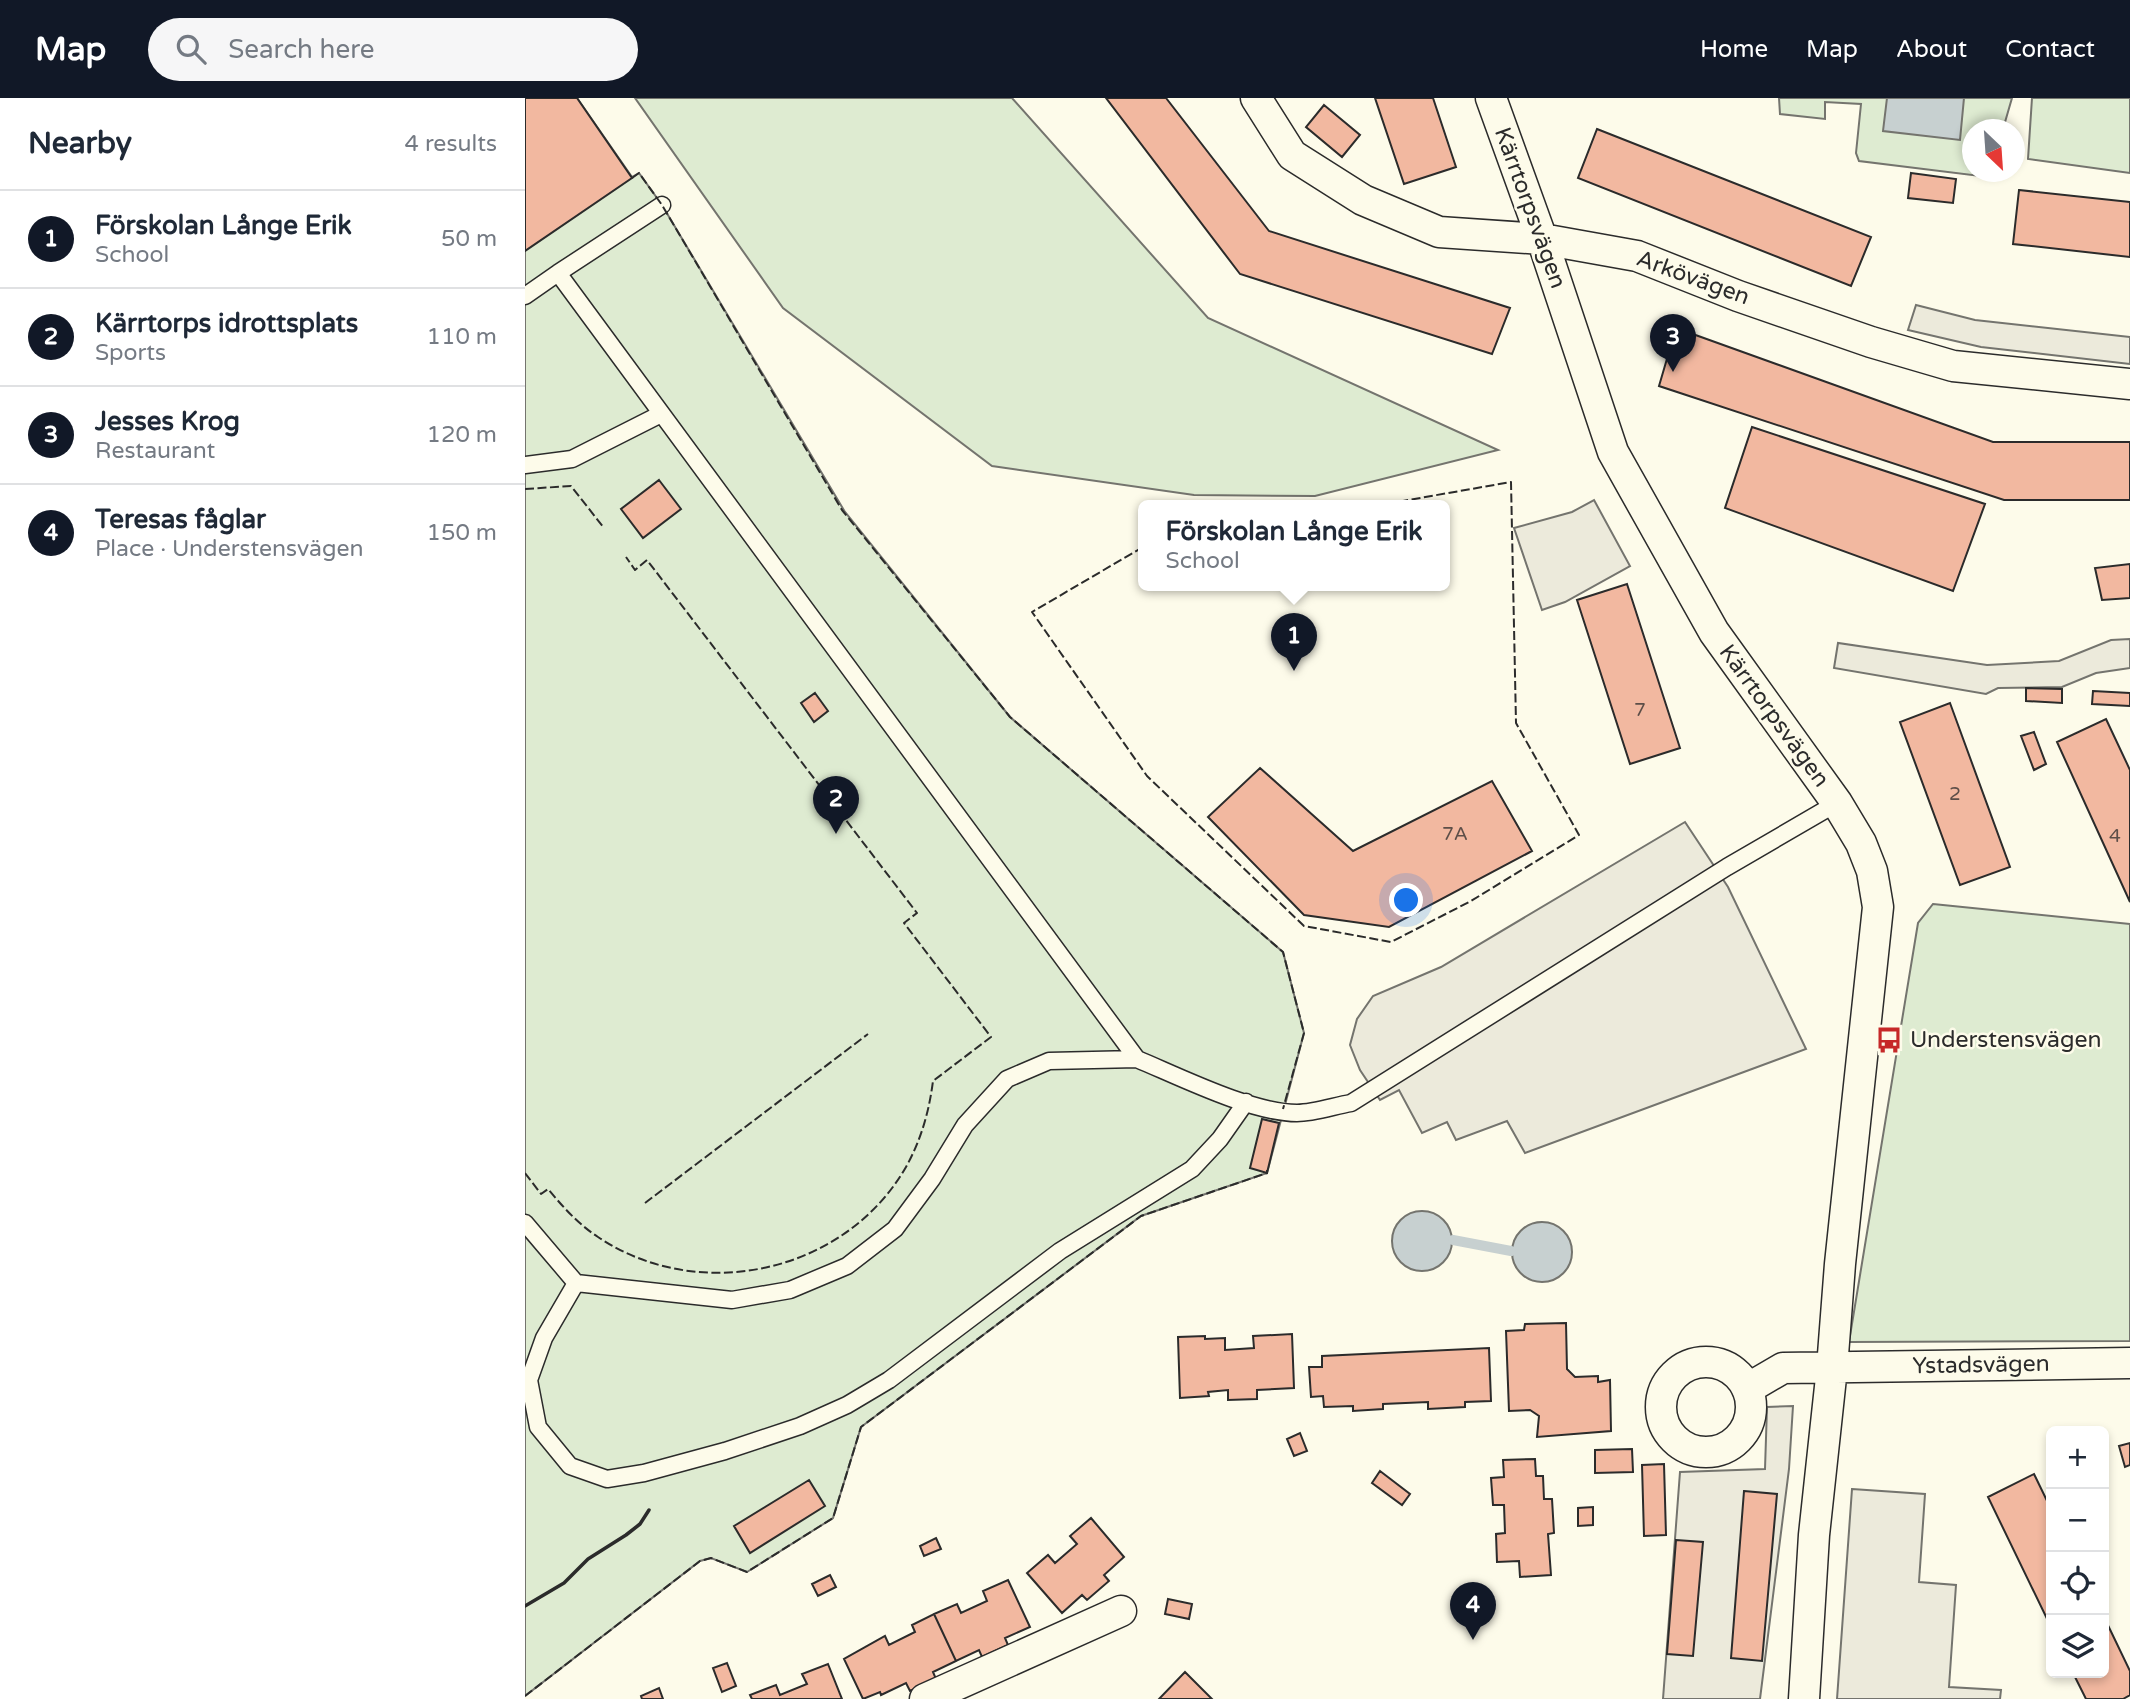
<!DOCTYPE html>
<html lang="en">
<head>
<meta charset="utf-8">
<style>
	:root { --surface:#fff; --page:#f6f6f7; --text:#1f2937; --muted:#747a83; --line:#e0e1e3; --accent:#111827 }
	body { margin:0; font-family:"Varela Round",sans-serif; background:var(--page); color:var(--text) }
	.controls { position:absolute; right:21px; bottom:21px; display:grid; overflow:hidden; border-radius:10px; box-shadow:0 4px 10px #0003 }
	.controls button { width:63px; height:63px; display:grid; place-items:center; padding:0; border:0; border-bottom:2px solid var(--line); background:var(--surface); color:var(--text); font:35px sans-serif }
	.compass { position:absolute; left:1437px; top:21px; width:63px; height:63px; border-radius:50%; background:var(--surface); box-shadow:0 4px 10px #0003; rotate:155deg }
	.you { position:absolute; left:882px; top:803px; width:24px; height:24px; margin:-18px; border:5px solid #fff; border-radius:50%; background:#1a73e8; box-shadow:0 0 0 10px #1a73e833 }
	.badge { display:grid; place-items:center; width:46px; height:46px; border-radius:50%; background:var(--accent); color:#fff; font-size:23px; font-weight:700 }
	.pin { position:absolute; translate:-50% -58px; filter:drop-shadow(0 2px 4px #0008) }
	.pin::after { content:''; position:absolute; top:37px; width:24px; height:21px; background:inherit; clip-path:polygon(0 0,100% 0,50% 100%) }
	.popup { position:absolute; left:613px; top:402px; width:312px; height:91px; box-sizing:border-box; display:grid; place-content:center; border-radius:10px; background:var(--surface); filter:drop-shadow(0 2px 5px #0005); font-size:23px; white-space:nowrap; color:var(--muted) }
	.popup b { font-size:26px; color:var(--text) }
	.popup::after { content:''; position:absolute; left:50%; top:100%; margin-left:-14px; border:14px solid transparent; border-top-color:var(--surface) }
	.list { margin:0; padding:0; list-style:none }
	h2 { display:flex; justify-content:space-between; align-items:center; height:91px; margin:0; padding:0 28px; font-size:30px }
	h2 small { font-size:23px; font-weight:400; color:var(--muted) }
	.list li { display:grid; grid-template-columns:46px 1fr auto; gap:21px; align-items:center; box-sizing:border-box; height:98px; padding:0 28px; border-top:2px solid var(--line) }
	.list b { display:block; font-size:26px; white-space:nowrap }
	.list p { margin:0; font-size:23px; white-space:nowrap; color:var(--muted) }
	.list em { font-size:23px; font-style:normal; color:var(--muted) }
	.icon { flex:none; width:38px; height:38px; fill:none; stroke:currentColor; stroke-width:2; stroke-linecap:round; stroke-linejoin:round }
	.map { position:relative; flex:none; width:1605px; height:1601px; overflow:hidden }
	header { display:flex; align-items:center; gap:42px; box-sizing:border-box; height:98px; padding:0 35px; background:var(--accent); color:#fff }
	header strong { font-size:33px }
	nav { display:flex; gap:38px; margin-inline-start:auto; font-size:24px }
	.search { width:490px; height:63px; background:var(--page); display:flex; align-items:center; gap:18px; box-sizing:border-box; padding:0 24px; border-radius:38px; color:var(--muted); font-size:26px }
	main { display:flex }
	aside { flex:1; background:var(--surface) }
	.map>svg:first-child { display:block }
</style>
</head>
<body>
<header>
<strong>Map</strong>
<div class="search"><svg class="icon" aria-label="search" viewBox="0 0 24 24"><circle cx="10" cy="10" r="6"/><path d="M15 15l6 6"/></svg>Search here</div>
<nav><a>Home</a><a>Map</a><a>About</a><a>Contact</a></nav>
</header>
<main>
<aside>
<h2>Nearby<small>4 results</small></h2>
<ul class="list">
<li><span class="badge">1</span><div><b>Förskolan Långe Erik</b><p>School</p></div><em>50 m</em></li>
<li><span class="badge">2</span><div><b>Kärrtorps idrottsplats</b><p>Sports</p></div><em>110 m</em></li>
<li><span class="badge">3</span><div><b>Jesses Krog</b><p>Restaurant</p></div><em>120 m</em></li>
<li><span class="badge">4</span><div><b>Teresas fåglar</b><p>Place · Understensvägen</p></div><em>150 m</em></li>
</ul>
</aside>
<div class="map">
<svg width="1605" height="1601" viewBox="0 0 1605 1601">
	<rect width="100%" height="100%" fill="#fdfbea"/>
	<path fill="#deebd1" stroke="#74746e" stroke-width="2" d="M0 0H52L107 79 114 75 137 107 320 414 485 619 758 854 779 935 742 1075 616 1118 336 1329 308 1420 222 1474 186 1460 175 1463 0 1598Z
		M110 0H487L683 220 973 352 790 398 669 397 467 368 258 210Z
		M1254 0H1487L1478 31 1448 32V74H1465L1463 79 1334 63 1331 55 1336 6 1300 4V21L1255 16Z
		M1507 0H1605V75L1503 61Z
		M1408 806 1605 826V1243L1324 1244 1393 825Z"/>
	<path fill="#eceadb" stroke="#74746e" stroke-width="2" d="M1391 207 1450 222 1605 239V266L1456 249 1383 232Z
		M1069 402 1105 468 1040 504 1017 512 989 430 1047 414Z
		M1605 541V570L1571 575 1537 589 1473 590 1461 596 1309 570 1313 545 1462 567 1534 563 1586 542Z
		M1160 724 1203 789 1281 951 1000 1055 982 1023 931 1042 922 1024 897 1035 874 992 855 1002 835 972 825 947 832 921 848 898 916 869Z
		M1268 1308 1264 1371 1235 1601H1138L1155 1374 1240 1371 1242 1309Z
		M1327 1391 1400 1396 1394 1484 1431 1487 1424 1589 1476 1592 1475 1601H1312Z"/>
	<path fill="#c7d0d0" stroke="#74746e" stroke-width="2" d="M1362 0H1439L1435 42 1358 33Z
		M867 1143a30 30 0 1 1 60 0a30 30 0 1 1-60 0Z
		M987 1154a30 30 0 1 1 60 0a30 30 0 1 1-60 0Z"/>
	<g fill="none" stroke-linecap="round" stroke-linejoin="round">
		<path stroke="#c7d0d0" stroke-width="10" d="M928 1142 986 1153"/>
	</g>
	<path fill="#f2b8a0" stroke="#2b2b2b" stroke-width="2" d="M0 0H52L107 80 0 153Z
		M581 0H641L744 133 985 210 967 256 715 176Z
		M850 0H908L931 69 879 86Z
		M799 7 835 37 817 59 781 29Z
		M1072 31 1346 139 1326 188 1053 80Z
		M1386 75 1431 81 1428 105 1383 100Z
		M1494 92 1605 104V159L1488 146Z
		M1151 230 1468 344H1605V402H1479L1134 288Z
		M1227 329 1460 406 1428 493 1200 410Z
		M134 382 156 411 118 440 96 411Z
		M1605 466V500L1577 502 1570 470Z
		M1102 486 1155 650 1105 666 1052 502Z
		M1501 590 1537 591V605L1501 603Z
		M1568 593 1605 595V608L1567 606Z
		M290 595 303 613 289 624 276 605Z
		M1425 605 1485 769 1435 787 1375 624Z
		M1581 621 1605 672V804L1532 644Z
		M1509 634 1521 666 1509 672 1496 638Z
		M735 670 828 753 967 683 1007 753 864 829 779 817 683 719Z
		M737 1021 754 1025 742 1075 725 1070Z
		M1041 1225 1042 1271 1050 1279 1073 1278V1284L1085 1282 1086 1333 1012 1339 1014 1318 1005 1312 984 1313 981 1233 999 1232 1000 1226Z
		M767 1236 769 1290 732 1292V1301L703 1302V1292L683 1294 684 1298 655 1300 653 1239 680 1238V1241L700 1240V1252L729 1250 728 1238Z
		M964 1250 966 1303 940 1304V1309L903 1311V1304L858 1306V1311L828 1313V1308L799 1309 798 1298 786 1299 784 1269H797V1258Z
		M775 1335 782 1353 769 1358 762 1341Z
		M1605 1345V1367L1600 1369 1594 1348Z
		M1107 1351 1108 1374 1070 1375V1352Z
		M1010 1361 1011 1378H1018L1019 1401H1027L1029 1435 1023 1436 1026 1477 995 1479 994 1463 972 1464 971 1436 980 1435 979 1407H968L966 1380 979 1379 978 1362Z
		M1139 1366 1141 1437 1119 1438 1117 1367Z
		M855 1373 885 1396 877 1407 847 1385Z
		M1509 1376 1526 1411V1529L1463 1399Z
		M284 1382 300 1408 225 1455 209 1428Z
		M1219 1393 1252 1396 1237 1563 1206 1560Z
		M1068 1409V1427L1053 1428V1410Z
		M566 1420 599 1459 579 1477 584 1483 562 1502 557 1497 537 1515 502 1475 523 1457 530 1465 552 1446 545 1438Z
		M411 1440 416 1451 399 1458 395 1448Z
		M1151 1442 1178 1444 1168 1558 1142 1556Z
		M305 1477 311 1489 293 1498 287 1486Z
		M483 1482 505 1529 480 1540 483 1547 457 1559 454 1552 431 1563 409 1516 432 1506 436 1515 462 1503 458 1493Z
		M643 1501 667 1506 664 1521 640 1516Z
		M409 1516 431 1563 408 1574 411 1581 385 1593 381 1585 356 1597 355 1594 338 1601 319 1561 360 1538 364 1547 390 1534 387 1527Z
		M1579 1519 1605 1573V1597L1598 1601H1561L1548 1575H1579Z
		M202 1565 211 1588 197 1594 188 1570Z
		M303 1566 317 1601H227L225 1597 251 1587 255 1597 282 1586 277 1576Z
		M660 1574 687 1601H634Z
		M134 1590 138 1601H117L116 1598Z"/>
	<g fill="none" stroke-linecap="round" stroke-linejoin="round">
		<g stroke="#2b2b2b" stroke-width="19">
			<path id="lane" d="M33 175 137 107
				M0 198 33 175 612 961C655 979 727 1015 772 1015 789 1015 809 1008 826 1005L1202 769 1312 705
				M0 367 47 361 136 316
				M612 961 524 963 482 981 440 1027 407 1081 370 1131 322 1168 265 1192 207 1202 51 1185 19 1240 4 1282 13 1329 45 1368 82 1381 119 1375 200 1353 275 1328 322 1307 364 1282 535 1153 667 1071 695 1041 721 1004
				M0 1125 51 1185"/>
		</g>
		<g stroke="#2b2b2b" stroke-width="33">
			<path id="street" d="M731 0 767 57 838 102 914 134 1017 141 1112 158 1213 198 1346 244 1428 268 1605 286
				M966 0 1017 141 1088 354 1189 534 1312 705 1336 745 1347 773 1353 809 1315 1166 1307 1270 1289 1437 1279 1601
				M1136 1309a45 45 0 1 1 90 0a45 45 0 1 1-90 0Z
				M1222 1291 1258 1270 1605 1265
				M400 1601 596 1513"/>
		</g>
		<use href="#lane" stroke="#fdfbea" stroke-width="16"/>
		<use href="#street" stroke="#fdfbea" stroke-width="30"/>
		<path stroke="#2b2b2b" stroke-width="2" stroke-dasharray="9 3.5" stroke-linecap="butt" d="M107 80 114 75 137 107 317 412 485 619 758 854 779 935 758 1011
			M0 391 46 388 79 430
			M618 449 507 514 622 678 779 828 866 844 946 803 1054 737 991 625 986 384 855 407
			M0 1075 16 1096 23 1091C38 1109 53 1126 73 1139 174 1207 320 1175 381 1069 396 1042 404 1014 408 983L466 939 379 825 392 815 122 462 110 472 101 459
			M120 1105 343 936
			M0 1598 175 1463 186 1460 222 1474 308 1420 336 1329 616 1118 742 1075V1072"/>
		<path stroke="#2b2b2b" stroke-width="3.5" d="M0 1508 39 1485 63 1461 101 1437 115 1426 124 1412"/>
	</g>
	<defs>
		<g id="bus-bare" transform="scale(2.1)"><path d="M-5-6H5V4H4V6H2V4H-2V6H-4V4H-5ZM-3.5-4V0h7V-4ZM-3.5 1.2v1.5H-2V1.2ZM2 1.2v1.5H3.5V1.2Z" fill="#c62828" stroke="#fdfbea" stroke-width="2.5" paint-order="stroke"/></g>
	</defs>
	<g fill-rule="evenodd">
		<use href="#bus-bare" x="1364" y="942"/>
	</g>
	<g text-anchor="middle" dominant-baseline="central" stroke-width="5" stroke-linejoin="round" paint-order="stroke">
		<g font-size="19" fill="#5d4e48">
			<text x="1115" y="612">7</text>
			<text x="1430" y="696">2</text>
			<text x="930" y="736">7A</text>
			<text x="1590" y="738">4</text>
		</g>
		<g font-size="23" fill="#2b2b2b" stroke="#fdfbea">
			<text transform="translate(1005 110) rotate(70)">Kärrtorpsvägen</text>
			<text transform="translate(1168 180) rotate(20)">Arkövägen</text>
			<text transform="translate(1249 618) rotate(54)">Kärrtorpsvägen</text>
			<text transform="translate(1456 1267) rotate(-1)">Ystadsvägen</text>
		</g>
		<g font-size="23" fill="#2b2b2b" stroke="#fdfbea" text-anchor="start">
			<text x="1385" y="942">Understensvägen</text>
		</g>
	</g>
</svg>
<div class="controls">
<button>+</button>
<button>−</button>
<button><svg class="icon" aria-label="locate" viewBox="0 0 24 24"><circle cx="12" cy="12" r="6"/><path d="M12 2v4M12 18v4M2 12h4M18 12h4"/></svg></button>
<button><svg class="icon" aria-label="layers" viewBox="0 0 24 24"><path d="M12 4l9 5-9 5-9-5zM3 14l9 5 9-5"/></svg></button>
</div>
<svg class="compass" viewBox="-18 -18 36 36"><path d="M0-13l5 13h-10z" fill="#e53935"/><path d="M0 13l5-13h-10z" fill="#747a83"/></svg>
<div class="you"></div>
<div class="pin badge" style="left:769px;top:573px">1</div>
<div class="popup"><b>Förskolan Långe Erik</b>School</div>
<div class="pin badge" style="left:311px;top:736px">2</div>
<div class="pin badge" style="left:1148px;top:274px">3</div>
<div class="pin badge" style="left:948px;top:1542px">4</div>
</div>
</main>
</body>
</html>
